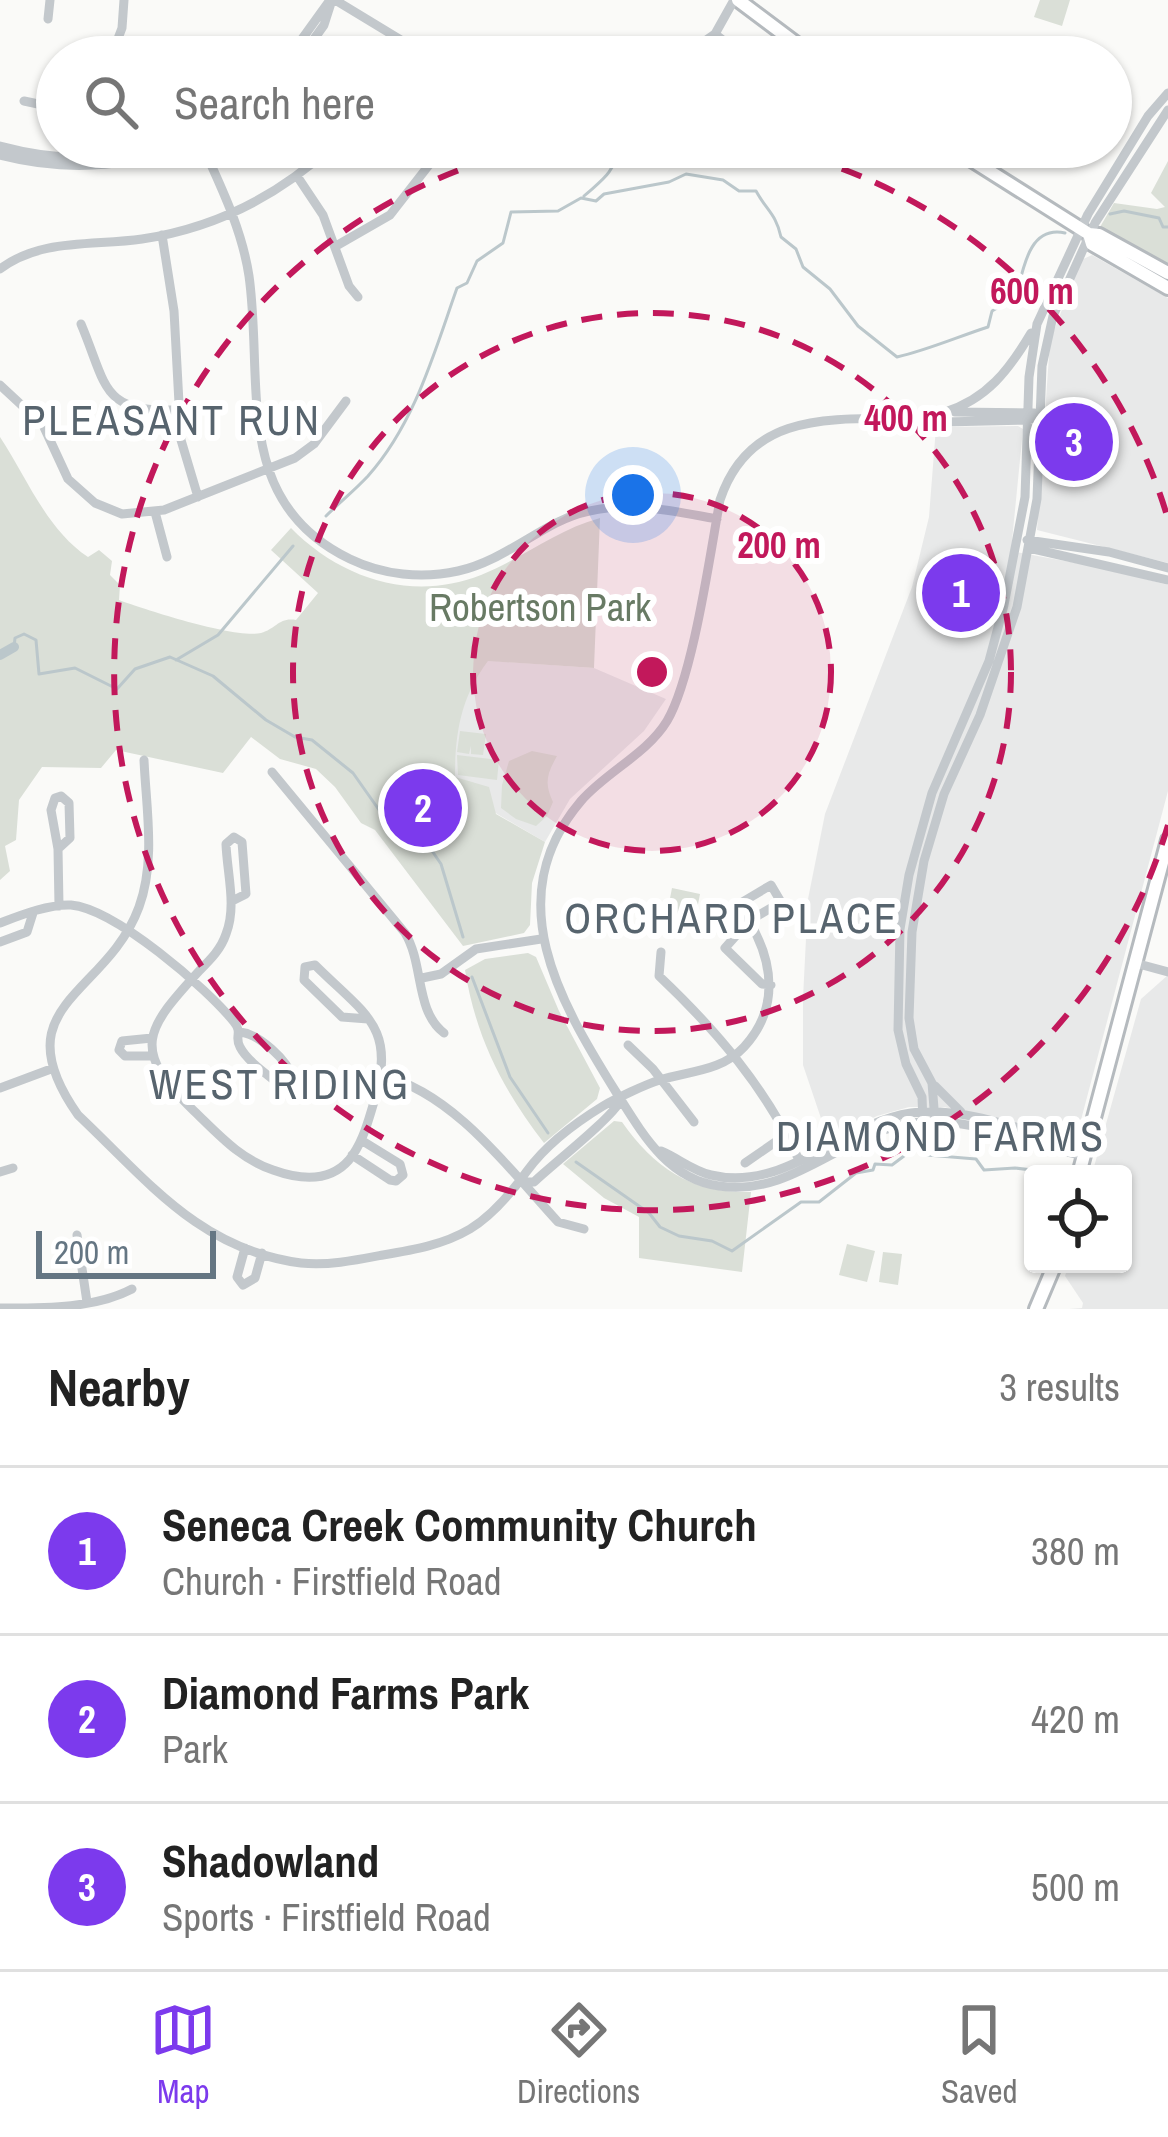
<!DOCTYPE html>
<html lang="en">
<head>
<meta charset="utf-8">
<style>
	:root { --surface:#fff; --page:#f2f2f2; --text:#222; --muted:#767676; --line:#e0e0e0; --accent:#7c3aed }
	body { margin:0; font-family:"Archivo Narrow",sans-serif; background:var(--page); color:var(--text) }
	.controls { position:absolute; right:36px; bottom:36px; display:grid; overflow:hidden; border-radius:12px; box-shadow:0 3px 9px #0004 }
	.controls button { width:108px; height:108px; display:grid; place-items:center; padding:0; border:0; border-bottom:3px solid var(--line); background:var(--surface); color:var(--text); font:60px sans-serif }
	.scale { position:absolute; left:36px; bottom:30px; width:180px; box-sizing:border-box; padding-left:12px; border:6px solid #657683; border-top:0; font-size:33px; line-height:42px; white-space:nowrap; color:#657683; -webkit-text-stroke:9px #fff; paint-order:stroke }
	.you { position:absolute; left:633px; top:495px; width:42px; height:42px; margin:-30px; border:9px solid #fff; border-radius:50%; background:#1a73e8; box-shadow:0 0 0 18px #1a73e833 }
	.badge { display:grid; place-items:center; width:78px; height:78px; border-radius:50%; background:var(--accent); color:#fff; font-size:39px; font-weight:700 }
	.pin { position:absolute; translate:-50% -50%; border:6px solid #fff; box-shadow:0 3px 12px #0006 }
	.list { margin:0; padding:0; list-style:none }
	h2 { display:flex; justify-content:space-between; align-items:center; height:156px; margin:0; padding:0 48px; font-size:51px }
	h2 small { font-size:39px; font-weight:400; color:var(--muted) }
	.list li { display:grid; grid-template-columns:78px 1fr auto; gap:36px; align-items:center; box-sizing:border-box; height:168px; padding:0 48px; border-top:3px solid var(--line) }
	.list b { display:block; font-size:45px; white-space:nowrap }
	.list p { margin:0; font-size:39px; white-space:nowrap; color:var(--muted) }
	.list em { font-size:39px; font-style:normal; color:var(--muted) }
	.icon { flex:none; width:66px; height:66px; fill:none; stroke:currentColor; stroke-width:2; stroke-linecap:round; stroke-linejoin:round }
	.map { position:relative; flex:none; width:1168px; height:1309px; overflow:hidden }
	.search { position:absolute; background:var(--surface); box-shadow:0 3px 9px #0004; left:36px; right:36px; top:36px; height:132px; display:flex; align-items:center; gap:30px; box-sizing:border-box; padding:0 42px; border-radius:66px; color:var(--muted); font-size:45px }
	.sheet { height:660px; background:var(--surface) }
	nav { display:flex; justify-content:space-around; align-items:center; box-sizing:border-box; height:168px; border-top:3px solid var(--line); background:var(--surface); font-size:33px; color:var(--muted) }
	nav a { display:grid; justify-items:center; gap:6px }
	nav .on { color:var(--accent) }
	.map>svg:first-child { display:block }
</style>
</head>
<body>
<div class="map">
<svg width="1168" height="1309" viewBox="0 0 1168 1309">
	<rect width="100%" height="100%" fill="#fafaf8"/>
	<path fill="#e8e9e9" d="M1092 255 1168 298V563L1037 530 1050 341 1081 260Z
		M1018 426 1023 429 1011 551 1103 568 1168 585V791L1077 1135 1071 1138 944 1107H909L877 1116 828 1139 803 1065V998L808 899 825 814 912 587 929 517 936 427Z
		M351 651 594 668 666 699 644 731 570 799 545 842 329 715Z
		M1168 975V1309H1069L1082 1308 1083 1303 1065 1276 1069 1264H1123V1174H1092L1141 999Z"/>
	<path fill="#dadfd7" d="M1040 0H1070L1062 26 1034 17Z
		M1168 161V266L1100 227 1114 203 1157 209 1165 207 1151 193Z
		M0 437C27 478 47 530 88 557L99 550 112 561 110 575 120 585 119 600C146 610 236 639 261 633 276 629 279 617 296 620L318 593 271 550 291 528C341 579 413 602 481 575 523 558 556 530 600 518L594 668 488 661C461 697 455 732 455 777L489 787 496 814 545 842 532 883 530 925 524 933 463 946 375 830 361 823 335 787 316 769 280 759 251 737 223 773 116 750 101 768 42 767 19 800 16 840 5 846 10 871 0 880Z
		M460 731 486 734 483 755 471 754V746L469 754 457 752Z
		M532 751 557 756C547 774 544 783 553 802L547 816 536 826 516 819 501 808 502 785 509 761Z
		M457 755 499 760 497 780 458 775Z
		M672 888 700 894 694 925 666 919Z
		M528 953 536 957 559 1011 600 1088 597 1099 544 1143C503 1090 476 1038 465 970L485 959Z
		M614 1121 622 1122C655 1169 693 1194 751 1192L742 1272 639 1258V1217L604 1198 563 1164Z
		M847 1244 875 1251 867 1282 839 1275Z
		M883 1252 902 1254 898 1285 879 1282Z"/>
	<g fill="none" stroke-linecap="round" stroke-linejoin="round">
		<path stroke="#bbc7cb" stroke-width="3" d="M584 196C603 179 614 174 618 147
			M1110 214 1124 211 1159 218 1163 227H1168
			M326 516C340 502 355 490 368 476 415 423 434 353 457 288L467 283 477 261 503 243 511 212 558 211 581 198 596 201 604 194 669 182 686 174 723 180 739 191H756C767 211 776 214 781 237L796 249 803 267 830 289 858 326 897 357C928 350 957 337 988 327L992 311 1016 297C1023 271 1028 225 1065 233
			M14 647 15 638 24 634 36 640 39 674 75 668 117 689 135 669 170 657 213 676 266 720 295 737 312 740 353 773 384 817 428 845 441 864 463 937
			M176 660 218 635 293 546
			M472 977 510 1077 548 1133
			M927 1155 976 1159 984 1170 1015 1168 1049 1172
			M576 1162 649 1213 660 1227 679 1236 712 1241 732 1251 801 1202H819L856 1173 873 1170 875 1164 892 1165 904 1156
			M1123 1174H1125"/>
		<path stroke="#bbc7cb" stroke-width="10" d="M0 655 14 647"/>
		<g stroke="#b5babe" stroke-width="18">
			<path id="major" d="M738 0 814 57
				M951 147 1089 234 1099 235 1168 273
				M1089 234 1092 244 1168 288
				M1079 1174 1168 840
				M1036 1309 1055 1264"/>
		</g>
		<path stroke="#c3c8cc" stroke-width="9" d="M335 0 429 57
			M48 19 50 0
			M715 34 745 57
			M111 57 122 28 124 0
			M289 57 330 0
			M301 57 324 25 332 0
			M682 57 715 34 734 0
			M24 101 57 108
			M0 146C52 160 103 163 155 147
			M203 147C222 189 242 230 249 276 264 382 231 502 350 559 383 575 422 579 458 571 494 563 523 540 556 523 608 496 662 509 717 519
			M0 155C62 171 121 169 180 147
			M297 176 323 215 349 286 358 297
			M162 235 174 311 181 440 198 497
			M336 246 390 215 443 147
			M0 269C41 238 94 246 142 239 214 228 278 196 331 147
			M81 324C108 388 100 412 178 410
			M0 385 43 425 68 479 95 503 122 514 164 510 295 458 314 444 346 401
			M945 412C987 399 1009 370 1031 333
			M955 412 1034 413
			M1040 416 1028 420 944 422 934 418C850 422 753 401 720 500 710 554 693 677 667 721 647 754 606 772 581 801 498 898 560 1002 616 1092 642 1133 667 1179 719 1186 790 1197 841 1136 906 1124 961 1114 1022 1140 1075 1154L1085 1152
			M155 512 167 557
			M1027 540 1109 552 1168 568
			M1029 548 1168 580
			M144 760C146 807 156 861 139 907 106 997 0 1004 78 1115 148 1181 200 1250 301 1263 328 1266 357 1260 383 1255 413 1250 443 1245 470 1229 493 1215 512 1192 527 1171 546 1145 575 1123 603 1106 615 1099 646 1084 660 1080 689 1071 722 1071 744 1047 779 1009 774 963 749 921L725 948 762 984 771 985
			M272 772 405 933C424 964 415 1011 444 1033
			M58 849 70 838 69 803 61 796 55 798 51 810 58 849 59 906
			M771 885 781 902 749 921 739 904Z
			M232 901 246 894 242 842 234 837 226 844C227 873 237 906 226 934 221 949 211 959 200 970 145 1030 130 1049 194 1111 219 1135 240 1159 273 1170 298 1179 329 1183 349 1160 363 1143 368 1121 374 1102 397 1026 365 1015 315 965L305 967 304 980 342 1017 368 1019
			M0 923C21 915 49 904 71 905 115 909 207 988 234 1022 243 1033 234 1037 240 1047 247 1061 268 1075 280 1085H290L293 1079C288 1060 259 1034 240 1032
			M0 942 27 932 33 913
			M661 952 659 976C716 1030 766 1088 799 1160
			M1135 963 1168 972
			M422 978 441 974 476 949 541 939
			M152 1038 122 1041 119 1050 125 1056H152
			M628 1045 653 1069 694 1122
			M382 1076C452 1091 511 1171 558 1222L584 1229
			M935 1086 961 1112
			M0 1088 51 1069
			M935 1121 932 1083 914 1049 909 1018 912 932 924 861 944 794 980 715 1017 607 1037 499 1042 366 1053 316 1095 223 1168 110
			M923 1122 922 1097 906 1064 898 1030 900 929 909 875 932 793 989 661 1004 605 1025 497 1029 377 1037 324 1088 214 1148 116 1168 93
			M661 1151C678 1158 693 1171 711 1175 785 1193 842 1123 911 1113 965 1106 1023 1131 1075 1144L1085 1152
			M352 1155 390 1180 396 1181 403 1175 400 1164 361 1140
			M745 1163 787 1134
			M0 1172 13 1168
			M522 1182H534C554 1163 611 1119 621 1100
			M77 1235 87 1302
			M245 1248 237 1277 243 1285 255 1278 262 1253
			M0 1308C43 1308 94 1309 132 1289"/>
		<use href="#major" stroke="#fff" stroke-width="12"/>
	</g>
	<circle cx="652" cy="672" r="179" fill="#c2185b" fill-opacity=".12"/>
	<g fill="none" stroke="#c2185b" stroke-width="6" stroke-dasharray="21 15">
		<circle cx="652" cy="672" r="179"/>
		<circle cx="652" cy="672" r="359"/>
		<path d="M1168 825A538 538 0 1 1 531 148M773 148A538 538 0 0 1 1168 519"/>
	</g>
	<g text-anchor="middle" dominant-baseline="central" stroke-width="12" stroke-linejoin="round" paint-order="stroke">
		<g font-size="39" fill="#687a64" stroke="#fff">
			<text x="540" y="607">Robertson Park</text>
		</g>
		<g font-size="42" letter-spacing="3" fill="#57646e" stroke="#fff">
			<text x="172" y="420">PLEASANT RUN</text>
			<text x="732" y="918">ORCHARD PLACE</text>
			<text x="280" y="1084">WEST RIDING</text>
			<text x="941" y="1136">DIAMOND FARMS</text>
		</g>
	</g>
	<circle cx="652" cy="672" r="18" fill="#c2185b" stroke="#fff" stroke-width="6"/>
	<g font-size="36" text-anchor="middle" font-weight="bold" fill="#c2185b" stroke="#fff" stroke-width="12" stroke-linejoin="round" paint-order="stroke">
		<text x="1032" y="304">600 m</text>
		<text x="906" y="431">400 m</text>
		<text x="779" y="558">200 m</text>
	</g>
</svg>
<div class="controls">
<button><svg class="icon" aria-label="locate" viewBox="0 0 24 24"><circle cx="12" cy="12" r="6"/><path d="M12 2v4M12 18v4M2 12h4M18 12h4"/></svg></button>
</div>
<div class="scale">200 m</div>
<div class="you"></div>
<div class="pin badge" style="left:961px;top:593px">1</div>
<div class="pin badge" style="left:423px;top:808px">2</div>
<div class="pin badge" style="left:1074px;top:442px">3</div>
<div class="search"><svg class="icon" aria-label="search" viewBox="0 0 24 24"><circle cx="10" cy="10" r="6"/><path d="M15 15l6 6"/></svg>Search here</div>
</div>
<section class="sheet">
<h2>Nearby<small>3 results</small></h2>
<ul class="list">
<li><span class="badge">1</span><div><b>Seneca Creek Community Church</b><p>Church · Firstfield Road</p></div><em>380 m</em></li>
<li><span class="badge">2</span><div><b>Diamond Farms Park</b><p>Park</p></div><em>420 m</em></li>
<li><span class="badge">3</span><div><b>Shadowland</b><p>Sports · Firstfield Road</p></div><em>500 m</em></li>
</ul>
</section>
<nav>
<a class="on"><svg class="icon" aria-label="map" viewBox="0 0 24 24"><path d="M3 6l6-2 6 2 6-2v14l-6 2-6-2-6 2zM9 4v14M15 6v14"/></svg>Map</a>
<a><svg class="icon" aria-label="directions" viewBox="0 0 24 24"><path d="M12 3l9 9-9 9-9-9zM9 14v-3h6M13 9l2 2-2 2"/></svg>Directions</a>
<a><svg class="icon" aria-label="saved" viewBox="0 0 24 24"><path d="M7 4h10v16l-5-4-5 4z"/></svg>Saved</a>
</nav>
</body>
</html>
